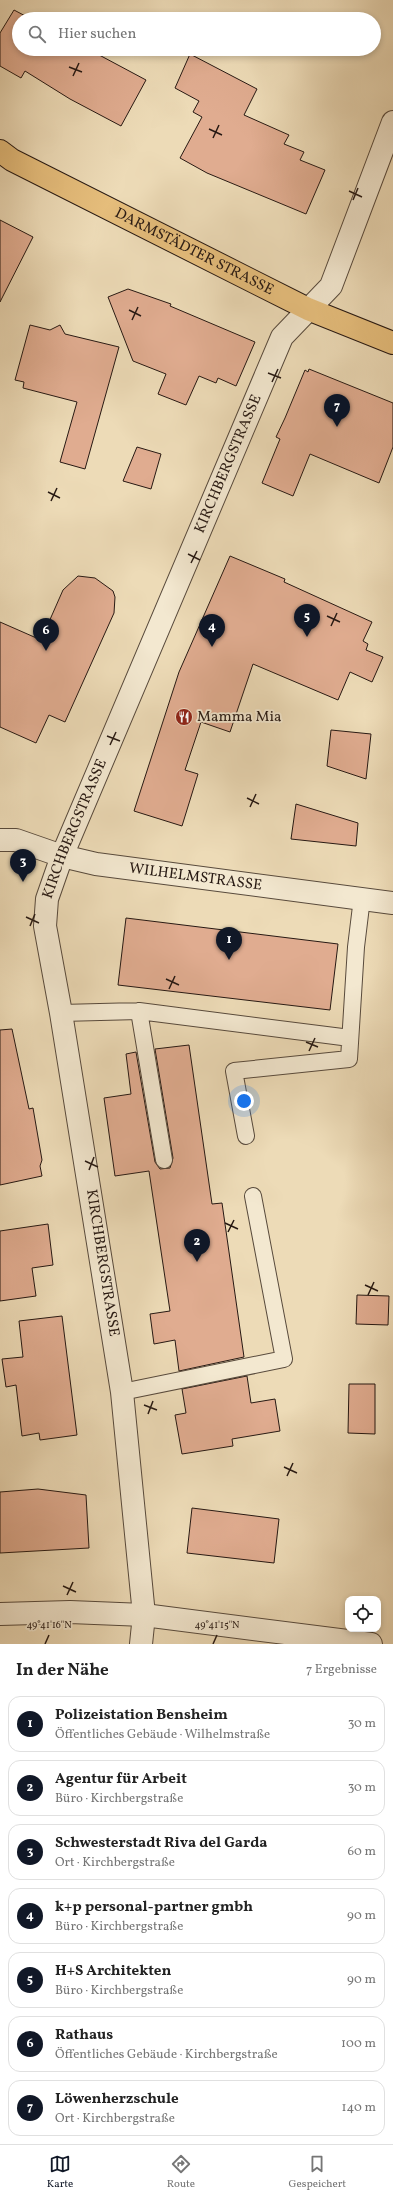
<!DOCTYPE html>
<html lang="de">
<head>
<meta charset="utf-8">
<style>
	:root { --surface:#fff; --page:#f2f2f2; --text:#222; --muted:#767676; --line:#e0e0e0; --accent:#111827 }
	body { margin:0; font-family:Vollkorn,serif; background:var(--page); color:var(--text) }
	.controls { position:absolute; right:12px; bottom:12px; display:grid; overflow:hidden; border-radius:8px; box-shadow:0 2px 6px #0003 }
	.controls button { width:36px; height:36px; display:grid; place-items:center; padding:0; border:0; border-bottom:1px solid var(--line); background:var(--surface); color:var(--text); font:20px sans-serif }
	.you { position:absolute; left:244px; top:1101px; width:14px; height:14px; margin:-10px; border:3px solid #fff; border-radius:50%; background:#1a73e8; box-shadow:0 0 0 6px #1a73e833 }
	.badge { display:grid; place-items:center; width:26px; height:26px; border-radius:50%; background:var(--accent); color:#fff; font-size:13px; font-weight:700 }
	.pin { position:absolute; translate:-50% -33px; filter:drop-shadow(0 1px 2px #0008) }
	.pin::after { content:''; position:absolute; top:21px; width:14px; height:12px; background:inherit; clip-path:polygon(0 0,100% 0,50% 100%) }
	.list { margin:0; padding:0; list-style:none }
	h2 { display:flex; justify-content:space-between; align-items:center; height:52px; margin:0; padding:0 16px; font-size:17px }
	h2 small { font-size:13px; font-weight:400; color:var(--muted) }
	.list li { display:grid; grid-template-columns:26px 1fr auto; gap:12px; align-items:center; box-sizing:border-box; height:56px; margin:0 8px 8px; padding:0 8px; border:1px solid var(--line); border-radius:12px }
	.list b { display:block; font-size:15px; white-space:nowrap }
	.list p { margin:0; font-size:13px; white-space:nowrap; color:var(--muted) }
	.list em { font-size:13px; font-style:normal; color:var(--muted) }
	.icon { flex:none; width:22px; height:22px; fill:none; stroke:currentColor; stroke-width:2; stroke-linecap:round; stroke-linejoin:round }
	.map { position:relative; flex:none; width:393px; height:1644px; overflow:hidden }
	.search { position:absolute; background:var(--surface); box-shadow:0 2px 6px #0003; left:12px; right:12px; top:12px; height:44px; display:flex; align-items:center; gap:10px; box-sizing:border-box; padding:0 14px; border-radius:22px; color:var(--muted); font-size:15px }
	.sheet { height:500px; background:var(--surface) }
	nav { display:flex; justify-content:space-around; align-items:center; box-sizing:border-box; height:56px; border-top:1px solid var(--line); background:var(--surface); font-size:11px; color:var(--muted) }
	nav a { display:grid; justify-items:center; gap:2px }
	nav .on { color:var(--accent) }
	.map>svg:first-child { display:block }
</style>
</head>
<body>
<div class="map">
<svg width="393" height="1644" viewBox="0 0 393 1644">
	<rect width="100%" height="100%" fill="#eddbb7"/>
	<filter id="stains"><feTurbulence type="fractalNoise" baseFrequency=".005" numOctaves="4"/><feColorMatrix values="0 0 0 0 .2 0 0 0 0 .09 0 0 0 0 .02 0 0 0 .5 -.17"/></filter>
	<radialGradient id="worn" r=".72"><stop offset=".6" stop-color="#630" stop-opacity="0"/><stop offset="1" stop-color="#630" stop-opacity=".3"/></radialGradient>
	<path fill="#e0ac90" stroke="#271913" d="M14 10 31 19H19V49H88L146 80 121 126 70 99 25 71 21 78 0 66V33Z
		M190 54 257 89 244 115 289 135 284 144 304 152 300 160 325 170 306 214 207 173 180 158 202 117 193 112 199 101 175 88Z
		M0 220 33 237 0 302Z
		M128 289 171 304 170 306 255 342 236 386 218 378 216 383 199 376 186 405 158 394 166 374 133 361 108 297Z
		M30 325 50 330 60 325 65 334 119 347 85 469 60 462 77 402 23 388 24 382 15 380Z
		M309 369 393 403V447L379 483 310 454 293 496 262 483 280 439 276 437 285 418 305 370 308 372Z
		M137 447 161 454 151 489 123 481Z
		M230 556 285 579 284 582 372 622 363 641 368 644 366 650 383 657 372 682 350 672 338 700 253 664 230 732 201 722 185 770 198 774 182 826 134 811 179 672Z
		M78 576 95 578 113 591 115 597 114 613 65 722 49 715 36 743 0 727V622L41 640 63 590Z
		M331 730 371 734 366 779 327 766Z
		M296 804 358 823 356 846 291 839Z
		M126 918 338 944 330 1010 118 985Z
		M12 1029 29 1109 33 1108 42 1160 40 1166 42 1176 0 1185V1030Z
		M189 1045 212 1204 222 1203 244 1357 179 1371 175 1340 154 1344 150 1314 170 1311 149 1171 115 1176 104 1098 131 1094 126 1054 136 1052 155 1162 160 1169 170 1168 173 1158 155 1049Z
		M48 1224 53 1265 32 1268 36 1296 0 1301V1231Z
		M357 1295 389 1296 388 1325 356 1324Z
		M62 1316 77 1435 40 1440 39 1433 22 1436 16 1385 6 1387 2 1359 23 1357 19 1321Z
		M247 1376 251 1403 275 1399 280 1431 232 1439 233 1446 182 1454 175 1415 186 1413 182 1389Z
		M349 1384H375V1434L348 1433Z
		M38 1489 86 1495 89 1548 0 1553V1492Z
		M192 1508 279 1519 274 1563 187 1553Z"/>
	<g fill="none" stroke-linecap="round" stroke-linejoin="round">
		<g stroke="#584a3c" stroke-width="18">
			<path id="lane" d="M61 1013 139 1011
				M246 1136 234 1071 349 1059 356 947 362 898
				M164 1160 139 1011 350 1038
				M122 1392 284 1359 253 1196"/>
		</g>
		<g stroke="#584a3c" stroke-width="24">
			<g id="street">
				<path id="s1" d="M0 840H16L62 856 96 864 393 903"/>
				<path d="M0 1614 70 1612 144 1615 371 1644"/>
				<path id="s2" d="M141 1644 144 1615 122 1392 61 1013 45 926 47 899 62 856 282 337 331 286 393 122"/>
			</g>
		</g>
		<g stroke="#271913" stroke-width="24">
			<g id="primary">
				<path id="s3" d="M0 151 12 160 308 309 393 343"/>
			</g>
		</g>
		<use href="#lane" stroke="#f3e8d0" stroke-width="16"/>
		<use href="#street" stroke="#f3e8d0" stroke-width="22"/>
		<use href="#primary" stroke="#e6be7c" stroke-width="22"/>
	</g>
	<path fill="none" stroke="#271913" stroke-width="1.5" d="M69 67 82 72M73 76 79 63M209 129 222 135M213 138 219 125M349 191 362 197M353 200 358 188M129 310 141 316M132 320 138 307M268 373 281 378M272 382 278 369M48 492 60 498M51 501 57 488M188 554 200 560M191 563 197 551M327 616 340 622M331 626 337 613M107 736 120 741M110 745 116 732M247 798 259 804M250 807 256 794M26 917 39 923M30 926 35 914M166 979 179 985M169 989 175 976M306 1042 318 1047M309 1051 315 1038M85 1161 98 1167M89 1170 94 1157M225 1223 238 1229M228 1232 234 1220M365 1285 378 1291M368 1295 374 1282M144 1405 157 1410M148 1414 153 1401M284 1467 297 1473M287 1476 293 1463M63 1586 76 1592M67 1595 73 1582M45 1644 49 1635M213 1644 217 1635"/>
	<defs>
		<g id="restaurant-disc" transform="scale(0.9)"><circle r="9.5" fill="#8f2418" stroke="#f3e8d0"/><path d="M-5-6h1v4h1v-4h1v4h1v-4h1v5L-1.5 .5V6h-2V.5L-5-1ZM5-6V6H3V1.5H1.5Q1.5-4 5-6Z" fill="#fff"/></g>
	</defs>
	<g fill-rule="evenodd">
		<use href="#restaurant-disc" x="184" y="717"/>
	</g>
	<g text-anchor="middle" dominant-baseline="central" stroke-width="3.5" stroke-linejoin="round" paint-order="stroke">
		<g font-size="15" fill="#271913" stroke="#f3e8d0">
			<text stroke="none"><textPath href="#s3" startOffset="219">DARMSTÄDTER STRASSE</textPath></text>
			<text stroke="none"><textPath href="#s2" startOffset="1224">KIRCHBERGSTRASSE</textPath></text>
			<text stroke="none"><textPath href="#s2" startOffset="828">KIRCHBERGSTRASSE</textPath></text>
			<text stroke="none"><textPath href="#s1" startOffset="200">WILHELMSTRASSE</textPath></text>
			<text transform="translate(102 1263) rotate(81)">KIRCHBERGSTRASSE</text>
		</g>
		<g font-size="15" fill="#271913" stroke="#f3e8d0" text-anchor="start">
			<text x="197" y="717">Mamma Mia</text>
		</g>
	</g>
	<g font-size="10" text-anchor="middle" fill="#271913" stroke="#f3e8d0" stroke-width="3.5" stroke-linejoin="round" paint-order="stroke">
		<text x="49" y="1628">49°41'16"N</text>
		<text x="217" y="1628">49°41'15"N</text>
	</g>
	<rect width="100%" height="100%" filter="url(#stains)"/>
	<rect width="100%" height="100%" fill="url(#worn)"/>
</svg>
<div class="controls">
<button><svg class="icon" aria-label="locate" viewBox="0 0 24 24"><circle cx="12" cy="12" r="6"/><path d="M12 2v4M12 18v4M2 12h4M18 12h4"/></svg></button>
</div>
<div class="you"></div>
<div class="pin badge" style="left:229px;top:960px">1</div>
<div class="pin badge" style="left:197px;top:1262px">2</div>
<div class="pin badge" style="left:23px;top:882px">3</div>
<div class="pin badge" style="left:212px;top:647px">4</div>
<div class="pin badge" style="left:307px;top:637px">5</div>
<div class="pin badge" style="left:46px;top:651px">6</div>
<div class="pin badge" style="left:337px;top:427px">7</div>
<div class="search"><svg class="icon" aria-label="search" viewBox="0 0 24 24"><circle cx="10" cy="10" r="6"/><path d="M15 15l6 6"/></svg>Hier suchen</div>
</div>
<section class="sheet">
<h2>In der Nähe<small>7 Ergebnisse</small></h2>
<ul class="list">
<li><span class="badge">1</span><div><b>Polizeistation Bensheim</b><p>Öffentliches Gebäude · Wilhelmstraße</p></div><em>30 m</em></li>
<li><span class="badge">2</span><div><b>Agentur für Arbeit</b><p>Büro · Kirchbergstraße</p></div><em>30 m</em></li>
<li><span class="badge">3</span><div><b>Schwesterstadt Riva del Garda</b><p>Ort · Kirchbergstraße</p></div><em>60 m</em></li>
<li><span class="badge">4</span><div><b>k+p personal-partner gmbh</b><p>Büro · Kirchbergstraße</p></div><em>90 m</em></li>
<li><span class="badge">5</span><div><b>H+S Architekten</b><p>Büro · Kirchbergstraße</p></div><em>90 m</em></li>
<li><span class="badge">6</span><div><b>Rathaus</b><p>Öffentliches Gebäude · Kirchbergstraße</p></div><em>100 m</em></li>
<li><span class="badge">7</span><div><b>Löwenherzschule</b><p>Ort · Kirchbergstraße</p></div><em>140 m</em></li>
</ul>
</section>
<nav>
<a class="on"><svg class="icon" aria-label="map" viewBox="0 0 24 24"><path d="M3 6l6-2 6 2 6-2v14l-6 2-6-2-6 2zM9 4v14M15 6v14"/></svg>Karte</a>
<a><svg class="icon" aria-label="directions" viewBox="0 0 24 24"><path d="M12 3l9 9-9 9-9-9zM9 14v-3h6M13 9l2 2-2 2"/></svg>Route</a>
<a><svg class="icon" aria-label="saved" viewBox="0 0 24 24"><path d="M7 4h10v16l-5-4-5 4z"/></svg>Gespeichert</a>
</nav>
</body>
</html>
